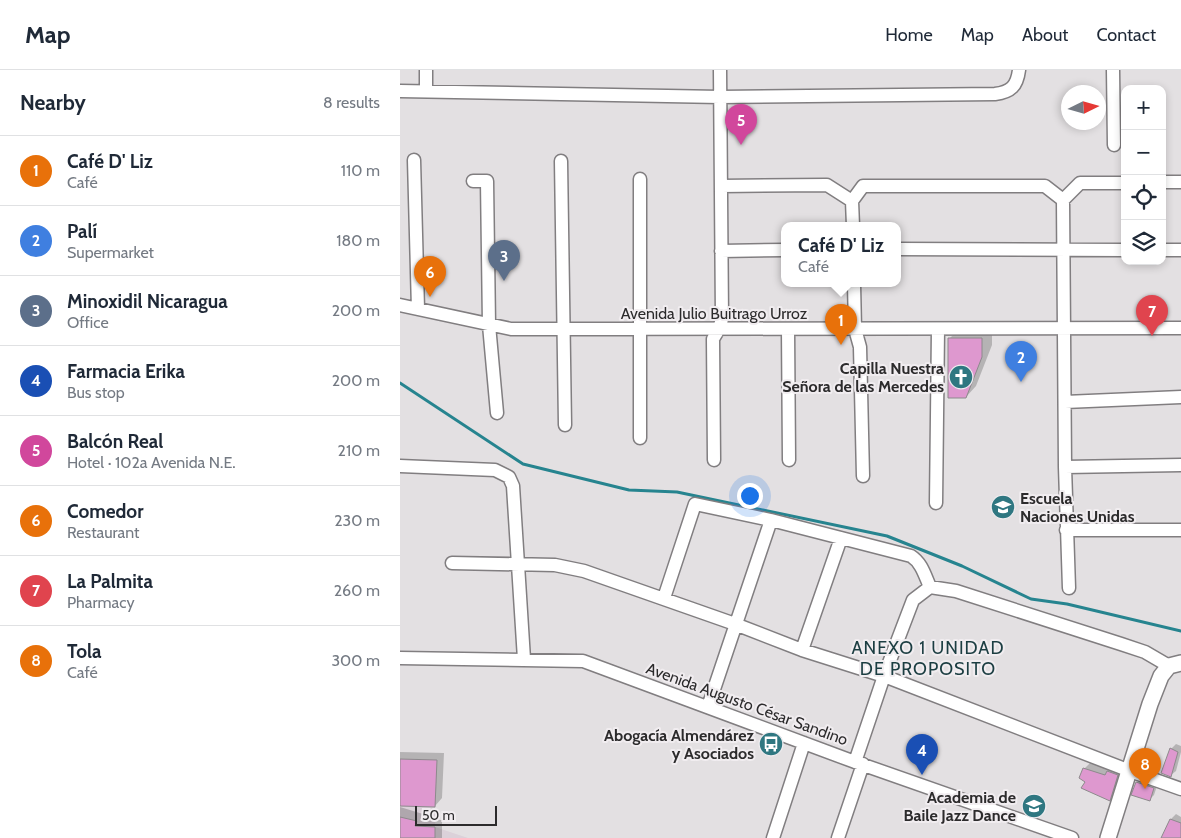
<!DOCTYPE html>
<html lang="en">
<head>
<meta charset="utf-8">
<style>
	:root { --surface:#fff; --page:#f2f2f3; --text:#1f2937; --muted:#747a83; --line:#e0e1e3; --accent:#2f7781 }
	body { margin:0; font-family:Cabin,sans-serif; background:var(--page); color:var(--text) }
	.controls { position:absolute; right:15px; top:15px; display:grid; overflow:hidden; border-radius:10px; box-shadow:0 2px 8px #0003 }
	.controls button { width:45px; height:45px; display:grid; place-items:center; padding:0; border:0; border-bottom:1px solid var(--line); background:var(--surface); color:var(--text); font:25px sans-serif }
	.compass { position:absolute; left:661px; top:15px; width:45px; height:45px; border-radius:50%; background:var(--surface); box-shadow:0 2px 8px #0003; rotate:85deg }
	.scale { position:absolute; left:15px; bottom:12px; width:82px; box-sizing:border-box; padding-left:5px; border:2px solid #2c2b2c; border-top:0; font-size:14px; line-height:18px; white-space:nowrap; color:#2c2b2c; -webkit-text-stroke:4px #f1edf0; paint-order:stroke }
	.you { position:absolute; left:349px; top:425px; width:18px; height:18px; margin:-12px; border:4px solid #fff; border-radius:50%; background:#1a73e8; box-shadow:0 0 0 8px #1a73e833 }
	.badge { display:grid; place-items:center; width:32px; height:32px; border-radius:50%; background:var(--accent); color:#fff; font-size:16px; font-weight:700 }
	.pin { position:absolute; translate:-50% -41px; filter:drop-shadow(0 1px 2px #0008) }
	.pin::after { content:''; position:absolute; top:26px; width:18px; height:15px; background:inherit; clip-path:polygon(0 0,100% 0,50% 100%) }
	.popup { position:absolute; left:381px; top:152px; width:120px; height:65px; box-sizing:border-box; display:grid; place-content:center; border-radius:10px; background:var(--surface); filter:drop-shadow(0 1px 4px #0005); font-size:16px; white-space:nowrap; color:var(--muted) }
	.popup b { font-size:19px; color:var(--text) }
	.popup::after { content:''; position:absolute; left:50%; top:100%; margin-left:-10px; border:10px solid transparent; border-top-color:var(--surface) }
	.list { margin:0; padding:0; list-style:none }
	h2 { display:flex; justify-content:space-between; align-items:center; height:65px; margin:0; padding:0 20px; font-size:21px }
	h2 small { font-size:16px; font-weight:400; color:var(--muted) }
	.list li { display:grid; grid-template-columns:32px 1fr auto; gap:15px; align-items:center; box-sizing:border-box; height:70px; padding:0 20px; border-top:1px solid var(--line) }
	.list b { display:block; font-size:19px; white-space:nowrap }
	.list p { margin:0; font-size:16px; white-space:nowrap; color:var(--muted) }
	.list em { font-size:16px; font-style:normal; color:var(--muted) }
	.icon { flex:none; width:28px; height:28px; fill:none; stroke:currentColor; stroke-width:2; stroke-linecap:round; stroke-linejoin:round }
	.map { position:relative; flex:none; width:781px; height:768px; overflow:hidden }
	header { display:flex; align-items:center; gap:30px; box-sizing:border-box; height:70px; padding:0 25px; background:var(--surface); border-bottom:1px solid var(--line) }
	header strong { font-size:24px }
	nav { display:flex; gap:28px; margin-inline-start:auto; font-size:18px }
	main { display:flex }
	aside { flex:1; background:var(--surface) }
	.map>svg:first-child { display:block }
</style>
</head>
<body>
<header>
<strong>Map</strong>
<nav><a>Home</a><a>Map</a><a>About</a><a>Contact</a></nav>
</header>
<main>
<aside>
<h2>Nearby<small>8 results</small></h2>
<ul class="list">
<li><span class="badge" style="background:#e8710a">1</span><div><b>Café D' Liz</b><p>Café</p></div><em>110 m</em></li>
<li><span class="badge" style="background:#3f7fe0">2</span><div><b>Palí</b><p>Supermarket</p></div><em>180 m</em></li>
<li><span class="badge" style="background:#5c6f8a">3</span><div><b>Minoxidil Nicaragua</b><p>Office</p></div><em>200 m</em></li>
<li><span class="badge" style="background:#1a4fb4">4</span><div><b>Farmacia Erika</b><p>Bus stop</p></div><em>200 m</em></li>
<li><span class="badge" style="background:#d1479c">5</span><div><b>Balcón Real</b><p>Hotel · 102a Avenida N.E.</p></div><em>210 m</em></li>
<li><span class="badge" style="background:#e8710a">6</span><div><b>Comedor</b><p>Restaurant</p></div><em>230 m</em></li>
<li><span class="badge" style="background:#e0444e">7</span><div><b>La Palmita</b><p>Pharmacy</p></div><em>260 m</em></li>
<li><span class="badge" style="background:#e8710a">8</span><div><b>Tola</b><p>Café</p></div><em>300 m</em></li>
</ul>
</aside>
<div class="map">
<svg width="781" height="768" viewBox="0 0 781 768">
	<rect width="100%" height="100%" fill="#e3e0e2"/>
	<path fill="#dbd1d9" d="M0 689 37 690 35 757 68 768H0Z"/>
	<path fill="#0003" d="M560 258H592V275L576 316 566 327 550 268Z
		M776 674 781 676V682L776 701 771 705V679Z
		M0 682 44 683 42 728 35 736 0 735Z
		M691 692 724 698 717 722 710 729 686 711 684 699Z
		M741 707 758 713 754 725 750 729 737 712Z
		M0 737 23 744 22 749 42 750V768H0Z
		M776 744 781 747V768H763L771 749Z"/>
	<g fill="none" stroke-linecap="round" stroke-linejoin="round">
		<path stroke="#26848f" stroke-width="3" d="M0 313 123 394 229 420 277 422 487 466 562 496 631 529 667 534 781 561"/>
	</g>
	<path fill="#de98cf" stroke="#8d8a8c" d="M548 268H582V287L566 328H548Z
		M770 678 778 682 771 707 761 703Z
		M0 689 37 690 35 737 0 736Z
		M683 698 705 705 707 701 718 705 710 731 681 718 685 712 679 708Z
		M736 712 754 718 750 731 731 725Z
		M0 747 17 751 15 756 35 757V768H0Z
		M770 749 781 753V768H761Z"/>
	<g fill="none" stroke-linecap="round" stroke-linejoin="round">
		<g stroke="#817e80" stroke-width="15">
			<path id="minor" d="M713 0 714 75
				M0 21 320 27 595 24C611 22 617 16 619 0
				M26 21V0
				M14 90 18 239
				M161 91 165 355
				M73 111H87L89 255 97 343
				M762 112H781
				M321 116 427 115 452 131 463 116H645L663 130 680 113H725
				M663 130 665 397 669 518
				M452 131 453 156
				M497 179 725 180
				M762 180H781
				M321 181 385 180
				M454 214 455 259 460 277 463 406
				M0 235 111 259 781 258
				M388 259 389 390
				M665 332 781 327
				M240 368V109
				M314 390 313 269 319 259 322 249 320 0
				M0 396 95 400 109 407 113 416 124 589
				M665 397 781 395
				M536 433 538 259
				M666 460H781
				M52 493 155 495 184 501 335 554 402 580 484 606 730 701 781 719
				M264 528 295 434 371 450 511 486C522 493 525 506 530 517
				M402 580 441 468
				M0 588 183 591 455 692 672 768
				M308 637 371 450
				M455 692 484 606 513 530 530 517 556 521 721 574 745 582 769 596
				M373 768 404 673
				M438 768 463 694"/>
		</g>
		<g stroke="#817e80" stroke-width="18">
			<path id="tertiary" d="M708 768 750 634 761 606 769 596 781 593"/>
		</g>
		<use href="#minor" stroke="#fff" stroke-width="12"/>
		<use href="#tertiary" stroke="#fff" stroke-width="15"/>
	</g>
	<defs>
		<g id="church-disc" transform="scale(1.25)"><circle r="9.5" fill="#2f7781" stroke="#f1edf0"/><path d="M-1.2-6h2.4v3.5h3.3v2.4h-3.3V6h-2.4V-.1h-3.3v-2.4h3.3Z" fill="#fff"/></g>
		<g id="school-disc" transform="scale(1.25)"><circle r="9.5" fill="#2f7781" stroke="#f1edf0"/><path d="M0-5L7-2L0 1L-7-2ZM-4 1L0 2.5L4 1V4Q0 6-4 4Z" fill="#fff"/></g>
		<g id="bus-disc" transform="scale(1.25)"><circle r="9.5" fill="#2f7781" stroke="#f1edf0"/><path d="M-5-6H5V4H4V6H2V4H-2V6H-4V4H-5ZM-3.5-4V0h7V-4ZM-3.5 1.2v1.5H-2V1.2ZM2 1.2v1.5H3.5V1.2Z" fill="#fff"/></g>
	</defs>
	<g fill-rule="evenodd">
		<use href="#church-disc" x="561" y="307"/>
		<use href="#school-disc" x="603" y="437"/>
		<use href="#bus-disc" x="371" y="674"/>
		<use href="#school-disc" x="634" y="736"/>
	</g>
	<g text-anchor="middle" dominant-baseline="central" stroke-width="4" stroke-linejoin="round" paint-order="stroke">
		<g font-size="16" fill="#2c2b2c" stroke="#f1edf0">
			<text x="314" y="243">Avenida Julio Buitrago Urroz</text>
			<text transform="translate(347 634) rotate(20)">Avenida Augusto César Sandino</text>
		</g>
		<g font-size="16" font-weight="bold" fill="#2c2b2c" stroke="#f1edf0" text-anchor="end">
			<text x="544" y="298">Capilla Nuestra<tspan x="544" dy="18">Señora de las Mercedes</tspan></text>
			<text x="620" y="428" text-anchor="start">Escuela<tspan x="620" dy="18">Naciones Unidas</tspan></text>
			<text x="354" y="665">Abogacía Almendárez<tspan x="354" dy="18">y Asociados</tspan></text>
			<text x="616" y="727">Academia de<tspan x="616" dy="18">Baile Jazz Dance</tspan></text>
		</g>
		<g font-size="18" letter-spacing="1" fill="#1c3e42" stroke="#f1edf0">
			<text x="528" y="578">ANEXO 1 UNIDAD<tspan x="528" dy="21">DE PROPOSITO</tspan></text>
		</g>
	</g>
</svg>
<div class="controls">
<button>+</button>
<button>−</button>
<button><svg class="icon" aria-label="locate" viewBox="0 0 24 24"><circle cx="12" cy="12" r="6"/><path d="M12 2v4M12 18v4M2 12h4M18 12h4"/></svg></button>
<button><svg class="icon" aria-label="layers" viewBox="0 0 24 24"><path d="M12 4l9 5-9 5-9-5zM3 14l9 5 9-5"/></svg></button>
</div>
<svg class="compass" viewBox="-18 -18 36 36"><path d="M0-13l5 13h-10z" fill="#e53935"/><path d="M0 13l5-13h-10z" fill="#747a83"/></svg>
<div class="scale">50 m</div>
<div class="you"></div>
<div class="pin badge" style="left:441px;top:275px;background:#e8710a">1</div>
<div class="popup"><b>Café D' Liz</b>Café</div>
<div class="pin badge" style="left:621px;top:312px;background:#3f7fe0">2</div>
<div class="pin badge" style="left:104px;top:211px;background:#5c6f8a">3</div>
<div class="pin badge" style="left:522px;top:705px;background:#1a4fb4">4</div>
<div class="pin badge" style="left:341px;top:75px;background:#d1479c">5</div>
<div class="pin badge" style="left:30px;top:227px;background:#e8710a">6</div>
<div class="pin badge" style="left:752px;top:266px;background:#e0444e">7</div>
<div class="pin badge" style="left:745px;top:719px;background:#e8710a">8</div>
</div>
</main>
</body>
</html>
